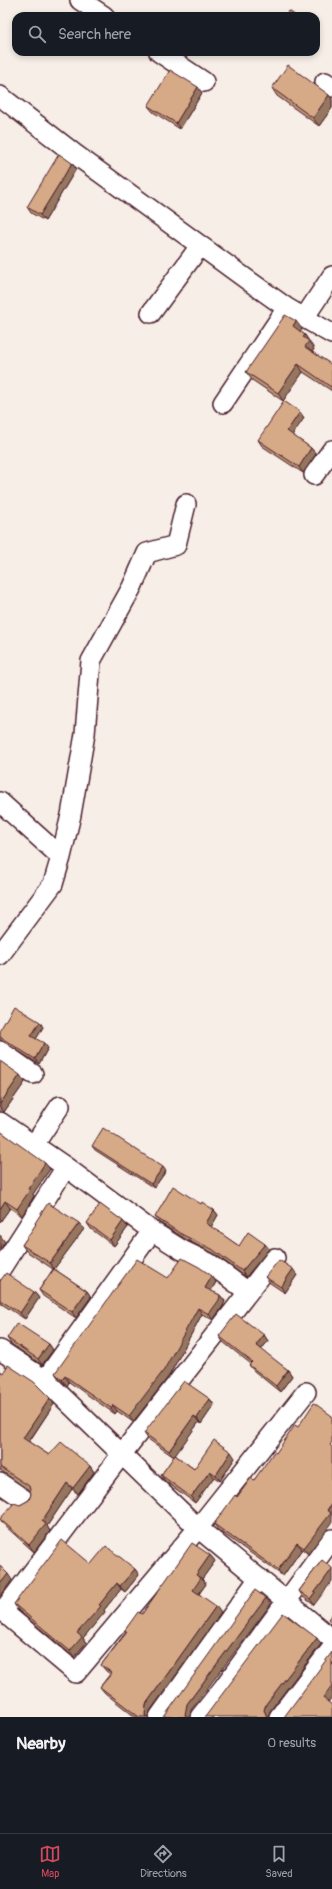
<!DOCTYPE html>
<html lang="en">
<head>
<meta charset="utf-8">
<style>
	:root { --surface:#171b24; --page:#20242c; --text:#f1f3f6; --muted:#9ea1a6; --line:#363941; --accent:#d1495b }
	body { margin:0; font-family:Pangolin,sans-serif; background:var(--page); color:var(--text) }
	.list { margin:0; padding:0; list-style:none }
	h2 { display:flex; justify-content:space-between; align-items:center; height:52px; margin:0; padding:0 16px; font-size:17px }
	h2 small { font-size:13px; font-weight:400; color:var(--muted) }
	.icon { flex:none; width:22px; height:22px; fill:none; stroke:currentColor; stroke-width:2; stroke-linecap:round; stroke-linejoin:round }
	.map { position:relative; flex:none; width:332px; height:1717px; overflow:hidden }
	.search { position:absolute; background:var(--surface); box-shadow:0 2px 6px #0003; left:12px; right:12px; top:12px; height:44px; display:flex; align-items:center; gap:10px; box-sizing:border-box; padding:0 14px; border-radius:12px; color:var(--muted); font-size:15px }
	.sheet { height:116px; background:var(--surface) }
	nav { display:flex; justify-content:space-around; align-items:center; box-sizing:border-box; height:56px; border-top:1px solid var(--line); background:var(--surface); font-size:11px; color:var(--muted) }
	nav a { display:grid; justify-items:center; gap:2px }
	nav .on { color:var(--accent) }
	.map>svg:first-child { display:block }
</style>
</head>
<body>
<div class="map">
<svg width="332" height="1717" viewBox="0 0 332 1717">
	<rect width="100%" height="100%" fill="#f7eee7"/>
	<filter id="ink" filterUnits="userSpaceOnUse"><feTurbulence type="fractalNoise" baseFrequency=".025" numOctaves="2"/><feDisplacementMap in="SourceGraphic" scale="8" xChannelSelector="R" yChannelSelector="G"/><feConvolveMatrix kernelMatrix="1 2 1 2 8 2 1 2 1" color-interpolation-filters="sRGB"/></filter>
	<g filter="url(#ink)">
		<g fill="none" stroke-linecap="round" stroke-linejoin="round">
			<g stroke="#4a1f2b" stroke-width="22">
				<path id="minor" d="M80 0 104 16
					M159 52 204 82
					M325 82 332 87
					M0 96 76 155 249 281 287 308 332 334
					M151 313 200 246
					M304 318 332 276
					M223 403 287 308
					M314 475 332 450
					M0 802 61 857 53 884 0 955
					M61 857 71 815 85 734 91 661 132 587 147 553 176 545 186 504
					M0 1051 33 1074
					M0 1122 66 1167 152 1231 182 1250 209 1263 248 1292
					M34 1145 60 1106
					M0 1270 66 1167
					M0 1350 45 1380 198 1528 332 1639
					M45 1380 152 1231
					M0 1483 25 1500
					M0 1609 76 1673 198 1528 306 1392
					M3 1611 121 1455 275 1258
					M159 1717 259 1578
					M200 1717 223 1688 332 1539
					M279 1717 332 1648"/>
			</g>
			<use href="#minor" stroke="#fff" stroke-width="19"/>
		</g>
		<path fill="#b89174" stroke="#4a1f2b" d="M272 88 329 95 332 99V108L319 126 277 96Z
			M202 93 180 129 153 112 148 106Z
			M76 169 45 221 31 213 27 207Z
			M302 329 300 331 305 335 314 349 312 352 332 365V391L303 372 283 401 252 380 246 372Z
			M300 412 304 418 292 435 311 448 316 454 303 473 262 446 258 440Z
			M43 1027 36 1039 48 1048 39 1064 1 1040 0 1039V1030Z
			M0 1061 25 1082 4 1112H0Z
			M0 1131 50 1169 33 1194 34 1196 22 1216 10 1208 0 1222Z
			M92 1146 166 1171 154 1188 95 1150Z
			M201 1204 214 1210 218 1215 211 1227 239 1246 265 1244 269 1249 246 1277 215 1254 187 1240 159 1222 155 1217Z
			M123 1221 128 1227 114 1246 91 1229 87 1223Z
			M35 1223 84 1229 54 1269 87 1291 91 1297 76 1318 43 1296 39 1290 53 1269 26 1251 22 1245 36 1225Z
			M297 1275 285 1293 270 1283 265 1277Z
			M212 1276 216 1282 211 1291 220 1295 225 1301 223 1306 213 1320 202 1314 169 1376 133 1422 117 1411 115 1414 69 1382 67 1386 59 1379 55 1373 168 1278Z
			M0 1281 34 1292 39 1298 25 1319 0 1303Z
			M264 1335 268 1341 261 1350 288 1370 292 1376 280 1392 254 1371 249 1365 251 1364 223 1342 219 1336Z
			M7 1338 49 1344 53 1350 42 1365 11 1344Z
			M0 1371 54 1404 29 1442 49 1455 90 1466 94 1472 78 1494 72 1489 47 1526 50 1531 34 1552 4 1525 0 1519 20 1505 29 1500 31 1494 30 1491 0 1470Z
			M210 1399 214 1405 201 1424 199 1422 175 1455 194 1469 235 1458 220 1481 214 1477 195 1503 165 1481 161 1475 174 1457 148 1439 144 1433Z
			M298 1427 308 1554 302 1549 283 1576 218 1530 214 1524 237 1497 254 1480Z
			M210 1555 215 1561 202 1579 206 1584 199 1594 221 1613 150 1711 149 1717H135L105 1693 100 1687 110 1674 106 1671 101 1665 126 1632 125 1630 142 1614Z
			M322 1560 314 1605 303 1597 299 1591Z
			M91 1564 135 1569 139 1575 125 1592 121 1589 104 1610 105 1612 83 1638 86 1643 74 1657 18 1610 14 1604Z"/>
		<path fill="#96765e" stroke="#4a1f2b" d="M198 87 202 93 180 129 176 123Z
			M329 95 332 99V108L319 126 313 118Z
			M72 163 76 169 45 221 40 215Z
			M296 321 302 329 298 334 293 326Z
			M305 335 314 349 310 355 305 347 303 337Z
			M298 364 303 372 283 401 278 393Z
			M300 412 304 418 291 437 287 431Z
			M311 448 316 454 303 473 299 467Z
			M40 1022 43 1027 35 1041 31 1036Z
			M44 1043 48 1048 39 1064 35 1059Z
			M20 1075 25 1082 4 1112 0 1107V1104Z
			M45 1163 50 1169 33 1194 34 1196 22 1216 17 1209 28 1189Z
			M163 1167 166 1171 154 1188 151 1184Z
			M5 1201 10 1208 0 1222V1209Z
			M214 1210 218 1215 210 1229 206 1223Z
			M123 1221 128 1227 114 1246 110 1240Z
			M79 1223 84 1229 54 1269 50 1263Z
			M0 1235 5 1242 0 1249Z
			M265 1244 269 1249 246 1277 242 1271Z
			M293 1269 297 1275 285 1293 281 1287Z
			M212 1276 216 1282 209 1294 205 1288Z
			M87 1291 91 1297 76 1318 72 1312Z
			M34 1292 39 1298 25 1319 20 1313Z
			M220 1295 225 1301 223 1306 213 1320 209 1314Z
			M198 1308 202 1314 169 1376 133 1422 129 1416Z
			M264 1335 268 1341 260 1351 256 1345Z
			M49 1344 53 1350 42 1365 38 1359Z
			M288 1370 292 1376 280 1392 276 1386Z
			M65 1376 69 1382 67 1386 62 1380Z
			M50 1398 54 1404 27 1444 23 1438Z
			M210 1399 214 1405 201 1424 197 1418Z
			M113 1405 117 1411 115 1414 111 1408Z
			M194 1416 199 1422 174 1457 169 1451Z
			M231 1452 235 1458 220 1481 216 1475Z
			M90 1466 94 1472 78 1494 73 1488Z
			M210 1471 214 1477 195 1503 191 1497Z
			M67 1483 72 1489 47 1526 50 1531 34 1552 29 1545 42 1521Z
			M332 1503V1523L308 1554 304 1548Z
			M297 1543 302 1549 283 1576 278 1570Z
			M210 1555 215 1561 202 1579 206 1584 197 1596 193 1590 196 1575Z
			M135 1569 139 1575 125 1592 120 1586Z
			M332 1569V1581L314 1605 310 1599Z
			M8 1574 12 1580 0 1597V1584Z
			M117 1583 121 1589 104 1610 105 1612 83 1638 86 1643 74 1657 70 1651 77 1633 99 1605Z
			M266 1598 271 1604 191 1710 190 1717H187L185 1715 187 1704Z
			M216 1606 221 1613 150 1711 149 1717H146L145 1715 146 1704Z
			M317 1638 321 1644 270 1711 268 1716 269 1717H267L264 1710 266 1704Z
			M332 1685V1697L327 1704 323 1698Z"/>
		<path fill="#d6a987" stroke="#4a1f2b" d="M289 11 296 16H285Z
			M288 65 329 95 313 118 272 88Z
			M170 70 198 87 176 123 148 106Z
			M59 154 72 163 40 215 27 207Z
			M285 315 296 321 293 326 305 335 303 337 309 341 305 347 332 365V385L331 387 298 364 278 393 246 372Z
			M284 401 300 412 287 431 311 448 299 467 258 440Z
			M14 1006 40 1022 31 1036 44 1043 35 1059 0 1037V1030Z
			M0 1061 20 1075 0 1104Z
			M103 1128 163 1167 151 1184 92 1146Z
			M0 1131 45 1163 28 1189 30 1190 17 1209 5 1201 0 1209Z
			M173 1186 201 1204 202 1202 214 1210 206 1223 239 1246 248 1232 265 1244 242 1271 212 1249 183 1235 155 1217Z
			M48 1203 79 1223 50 1263 22 1245 36 1224 35 1223Z
			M100 1204 123 1221 110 1240 87 1223Z
			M182 1258 199 1267 212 1276 205 1288 220 1295 219 1300 209 1314 198 1308 164 1370 129 1416 113 1405 111 1408 65 1376 62 1380 55 1373 137 1259 168 1278Z
			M279 1260 293 1269 281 1287 265 1277Z
			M54 1269 87 1291 72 1312 39 1290Z
			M6 1273 34 1292 20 1313 0 1300V1281Z
			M236 1314 264 1335 256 1345 288 1370 276 1386 249 1365 252 1362 219 1336Z
			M17 1323 49 1344 38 1359 7 1338Z
			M8 1365 34 1382 50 1398 23 1438 49 1455 61 1442 90 1466 73 1488 67 1483 42 1521 46 1524 29 1545 0 1519 14 1503 20 1505 29 1500 31 1494 29 1486 0 1467V1371L3 1373Z
			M184 1381 210 1399 197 1418 194 1416 169 1451 144 1433Z
			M314 1403 332 1416V1442L330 1445 332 1447V1503L327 1510 331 1513 304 1548 297 1543 278 1570 214 1524 235 1495 237 1497 251 1478 254 1480 274 1452 276 1453 295 1425 298 1427Z
			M214 1440 231 1452 216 1475 210 1471 191 1497 161 1475 175 1455 194 1469Z
			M62 1540 91 1564 106 1546 135 1569 120 1586 117 1583 99 1605 101 1606 77 1633 82 1637 70 1651 14 1604Z
			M192 1543 210 1555 196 1575 201 1578 193 1590 216 1606 146 1704 145 1715 146 1717H139L100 1687 112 1673 101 1665 127 1632 125 1630 138 1612 142 1614Z
			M322 1560 332 1568V1569L310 1599 299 1591Z
			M0 1566 8 1574 0 1584Z
			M255 1590 266 1598 187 1704 185 1715 187 1717H164Z
			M283 1613 317 1638 266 1704 264 1710 267 1717H205Z
			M332 1614V1623L328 1619Z
			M332 1652V1685L323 1698 332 1705V1717H284Z"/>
	</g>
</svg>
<div class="search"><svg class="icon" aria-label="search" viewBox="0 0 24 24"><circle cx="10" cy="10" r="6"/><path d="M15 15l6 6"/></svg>Search here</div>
</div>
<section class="sheet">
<h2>Nearby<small>0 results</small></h2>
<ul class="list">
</ul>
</section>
<nav>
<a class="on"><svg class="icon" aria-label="map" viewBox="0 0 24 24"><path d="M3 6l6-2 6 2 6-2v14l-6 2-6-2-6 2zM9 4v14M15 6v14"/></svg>Map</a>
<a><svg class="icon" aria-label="directions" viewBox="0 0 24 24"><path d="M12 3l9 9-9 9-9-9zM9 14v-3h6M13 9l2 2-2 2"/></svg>Directions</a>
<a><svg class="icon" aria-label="saved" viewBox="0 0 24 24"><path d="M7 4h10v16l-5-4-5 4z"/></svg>Saved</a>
</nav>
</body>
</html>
